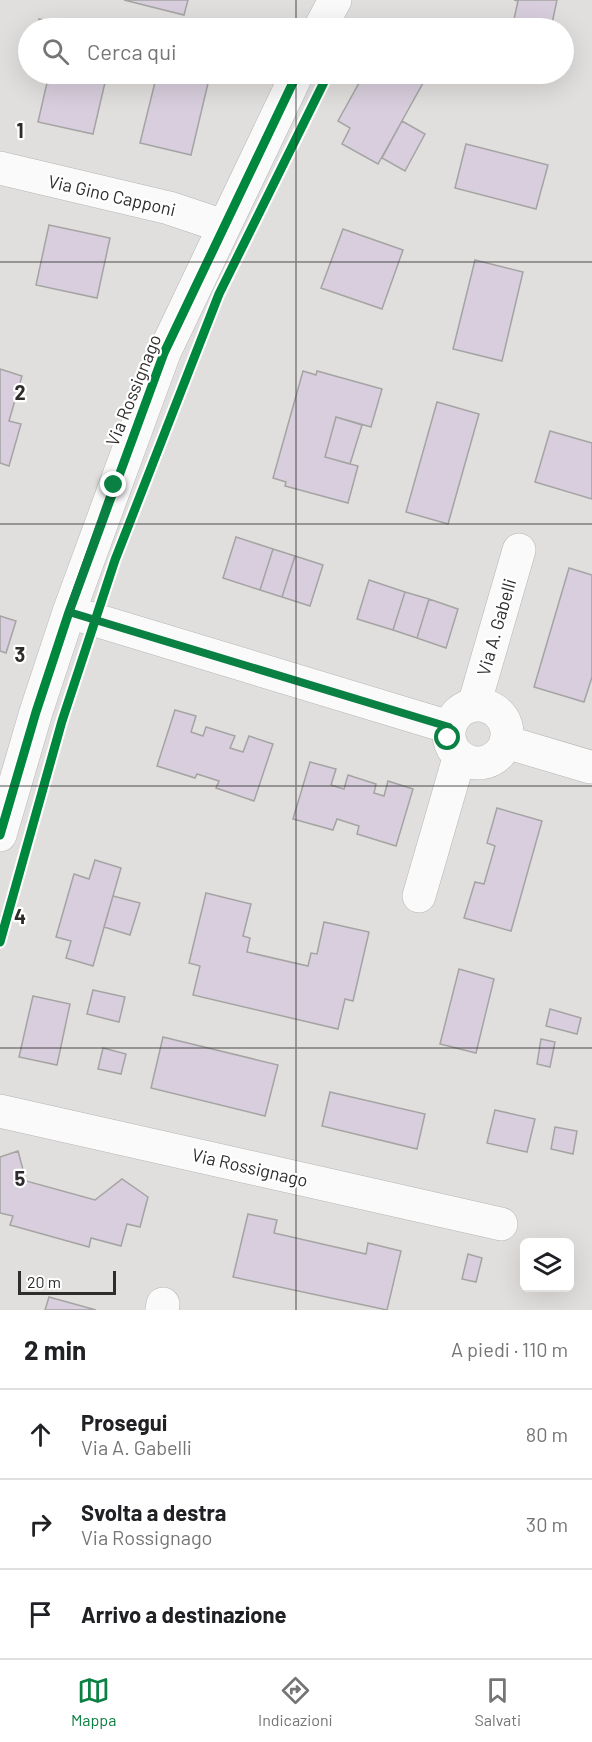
<!DOCTYPE html>
<html lang="it">
<head>
<meta charset="utf-8">
<style>
	:root { --surface:#fff; --page:#f6f6f6; --text:#202124; --muted:#757577; --line:#e0e0e0; --accent:#0b8043 }
	body { margin:0; font-family:Barlow,sans-serif; background:var(--page); color:var(--text) }
	.controls { position:absolute; right:18px; bottom:18px; display:grid; overflow:hidden; border-radius:9px; box-shadow:0 6px 24px #0002 }
	.controls button { width:54px; height:54px; display:grid; place-items:center; padding:0; border:0; border-bottom:2px solid var(--line); background:var(--surface); color:var(--text); font:30px sans-serif }
	.scale { position:absolute; left:18px; bottom:15px; width:98px; box-sizing:border-box; padding-left:6px; border:3px solid #2e2d2c; border-top:0; font-size:16px; line-height:21px; white-space:nowrap; color:#2e2d2c; -webkit-text-stroke:4px #fff; paint-order:stroke }
	.stop { position:absolute; width:18px; height:18px; margin:-14px; border:4px solid #0b8043; border-radius:50%; background:#fff }
	.stop.end { background:#0b8043; border-color:#fff; box-shadow:0 2px 6px #0008 }
	.list { margin:0; padding:0; list-style:none }
	h2 { display:flex; justify-content:space-between; align-items:center; height:78px; margin:0; padding:0 24px; font-size:26px }
	h2 small { font-size:20px; font-weight:400; color:var(--muted) }
	.list li { display:grid; grid-template-columns:39px 1fr auto; gap:18px; align-items:center; box-sizing:border-box; height:90px; padding:0 24px; border-top:2px solid var(--line) }
	.list b { display:block; font-size:22px; white-space:nowrap }
	.list p { margin:0; font-size:20px; white-space:nowrap; color:var(--muted) }
	.list em { font-size:20px; font-style:normal; color:var(--muted) }
	.icon { flex:none; width:33px; height:33px; fill:none; stroke:currentColor; stroke-width:2; stroke-linecap:round; stroke-linejoin:round }
	.map { position:relative; flex:none; width:592px; height:1310px; overflow:hidden }
	.search { position:absolute; background:var(--surface); box-shadow:0 6px 24px #0002; left:18px; right:18px; top:18px; height:66px; display:flex; align-items:center; gap:15px; box-sizing:border-box; padding:0 21px; border-radius:33px; color:var(--muted); font-size:22px }
	.sheet { height:348px; background:var(--surface) }
	nav { display:flex; justify-content:space-around; align-items:center; box-sizing:border-box; height:84px; border-top:2px solid var(--line); background:var(--surface); font-size:16px; color:var(--muted) }
	nav a { display:grid; justify-items:center; gap:3px }
	nav .on { color:var(--accent) }
	.map>svg:first-child { display:block }
</style>
</head>
<body>
<div class="map">
<svg width="592" height="1310" viewBox="0 0 592 1310">
	<rect width="100%" height="100%" fill="#e1dfde"/>
	<path fill="#d8cedd" stroke="#a4a4a3" stroke-width="1.5" d="M124 0H188L184 15Z
		M514 0H557L551 28H553H512L518 1Z
		M39 19 55 22 54 28H37Z
		M49 74H107L93 134 38 122Z
		M157 74H186L209 79 191 155 140 143Z
		M364 74H428L378 164 342 144 350 128 338 121Z
		M402 121 425 134 405 171 382 158Z
		M466 144 548 165 536 209 455 188Z
		M49 225 110 238 97 298 36 285Z
		M343 229 403 250 382 309 321 288Z
		M475 260 523 272 502 361 453 349Z
		M0 369 22 376 9 421 21 424 9 466 0 463Z
		M303 371 316 375 317 371 382 389 371 427 336 417 325 457 358 466 348 503 285 486 286 482 273 478Z
		M437 402 479 414 448 524 406 512Z
		M336 417 362 425 350 464 325 457Z
		M550 431 592 443V499L535 482Z
		M236 537 273 549 260 590 223 578Z
		M273 549 295 556 282 597 260 590Z
		M295 556 323 565 310 606 282 597Z
		M569 568 592 575V677L584 702 534 687Z
		M369 580 405 592 393 630 357 619Z
		M405 592 429 599 417 638 393 630Z
		M429 599 458 609 446 648 417 638Z
		M0 616 16 621 6 653 0 651Z
		M175 710 196 716 191 732 203 736 206 727 235 736 230 748 243 752 249 736 273 744 254 801 216 788 219 781 197 774 195 778 157 766Z
		M310 762 336 769 331 785 344 789 348 775 376 784 374 793 384 796 388 781 413 789 396 846 357 834 359 826 337 819 333 830 293 819Z
		M497 808 542 821 511 931 464 918 475 882 484 884 495 846 487 843Z
		M95 860 121 868 93 966 66 958 71 941 56 937 74 874 89 879Z
		M206 893 251 904 243 936 250 938 247 952 308 966 311 953 317 954 324 922 369 932 353 1001 345 999 338 1029 193 995 200 966 189 963Z
		M113 896 140 903 130 935 104 927Z
		M459 969 494 979 476 1053 440 1044Z
		M93 990 125 997 119 1022 87 1014Z
		M33 996 70 1004 57 1065 19 1057Z
		M550 1009 581 1018 577 1034 546 1026Z
		M163 1037 278 1065 265 1116 151 1088Z
		M541 1039 555 1042 550 1067 537 1064Z
		M103 1048 126 1054 121 1074 98 1069Z
		M330 1092 425 1114 417 1149 322 1126Z
		M495 1110 535 1119 527 1152 487 1143Z
		M555 1127 577 1131 573 1154 551 1149Z
		M18 1151 26 1181 95 1200 122 1179 148 1197 140 1227 127 1224 121 1246 91 1238 89 1247 10 1225 13 1216 0 1213V1157Z
		M248 1214 277 1220 274 1233 366 1254 368 1243 401 1251 387 1310 233 1277Z
		M468 1254 482 1258 476 1282 462 1279Z
		M49 1297 96 1310H45Z"/>
	<g fill="none" stroke-linecap="round" stroke-linejoin="round">
		<g stroke="#b6b5b4" stroke-width="34">
			<path id="minor" d="M320 28 335 0
				M0 168 169 208 223 226
				M69 612 449 727
				M449 734a29 29 0 1 1 58 0a29 29 0 1 1-58 0Z
				M474 705 519 550
				M506 742 590 767
				M0 835 36 712 69 612 164 353 297 74
				M419 896 459 758
				M0 1111 501 1224
				M162 1310 163 1304"/>
		</g>
		<use href="#minor" stroke="#fafafa" stroke-width="33"/>
		<g stroke="#fff" stroke-width="13">
			<path id="cycleway" d="M0 835 36 712 69 612 164 353 297 74
				M0 942 62 721 115 560 219 294 328 74"/>
		</g>
		<use href="#cycleway" stroke="#00873e" stroke-width="9"/>
	</g>
	<g fill="none" stroke-linecap="round" stroke-linejoin="round">
		<path stroke="#0b8043" stroke-width="8" d="M114 485 69 612 449 727 448 738"/>
	</g>
	<path fill="none" stroke="#2e2d2c" stroke-width="1.5" stroke-opacity="0.55" d="M296 0V28M296 74V1310M0 262H592M0 524H592M0 786H592M0 1048H592"/>
	<g text-anchor="middle" dominant-baseline="central" stroke-width="4.5" stroke-linejoin="round" paint-order="stroke">
		<g font-size="18" fill="#2e2d2c" stroke="#fff">
			<text transform="translate(112 195) rotate(13)">Via Gino Capponi</text>
			<text transform="translate(133 390) rotate(-68)">Via Rossignago</text>
			<text transform="translate(496 627) rotate(-74)">Via A. Gabelli</text>
			<text transform="translate(250 1167) rotate(13)">Via Rossignago</text>
		</g>
	</g>
	<g font-size="20" text-anchor="middle" font-weight="bold" fill="#2e2d2c" stroke="#fff" stroke-width="4.5" stroke-linejoin="round" paint-order="stroke">
		<text x="20" y="138">1</text>
		<text x="20" y="400">2</text>
		<text x="20" y="662">3</text>
		<text x="20" y="924">4</text>
		<text x="20" y="1186">5</text>
	</g>
</svg>
<div class="controls">
<button><svg class="icon" aria-label="layers" viewBox="0 0 24 24"><path d="M12 4l9 5-9 5-9-5zM3 14l9 5 9-5"/></svg></button>
</div>
<div class="scale">20 m</div>
<div class="stop" style="left:448px;top:738px"></div>
<div class="stop end" style="left:114px;top:485px"></div>
<div class="search"><svg class="icon" aria-label="search" viewBox="0 0 24 24"><circle cx="10" cy="10" r="6"/><path d="M15 15l6 6"/></svg>Cerca qui</div>
</div>
<section class="sheet">
<h2>2 min<small>A piedi · 110 m</small></h2>
<ul class="list">
<li><svg class="icon" aria-label="ahead" viewBox="0 0 24 24"><path d="M12 20V5M6 11l6-6 6 6"/></svg><div><b>Prosegui</b><p>Via A. Gabelli</p></div><em>80 m</em></li>
<li><svg class="icon" aria-label="right" viewBox="0 0 24 24"><path d="M7 20v-9h11M14 6l5 5-5 5"/></svg><div><b>Svolta a destra</b><p>Via Rossignago</p></div><em>30 m</em></li>
<li><svg class="icon" aria-label="arrive" viewBox="0 0 24 24"><path d="M6 21V4h12l-3 4 3 4H6"/></svg><div><b>Arrivo a destinazione</b></div></li>
</ul>
</section>
<nav>
<a class="on"><svg class="icon" aria-label="map" viewBox="0 0 24 24"><path d="M3 6l6-2 6 2 6-2v14l-6 2-6-2-6 2zM9 4v14M15 6v14"/></svg>Mappa</a>
<a><svg class="icon" aria-label="directions" viewBox="0 0 24 24"><path d="M12 3l9 9-9 9-9-9zM9 14v-3h6M13 9l2 2-2 2"/></svg>Indicazioni</a>
<a><svg class="icon" aria-label="saved" viewBox="0 0 24 24"><path d="M7 4h10v16l-5-4-5 4z"/></svg>Salvati</a>
</nav>
</body>
</html>
